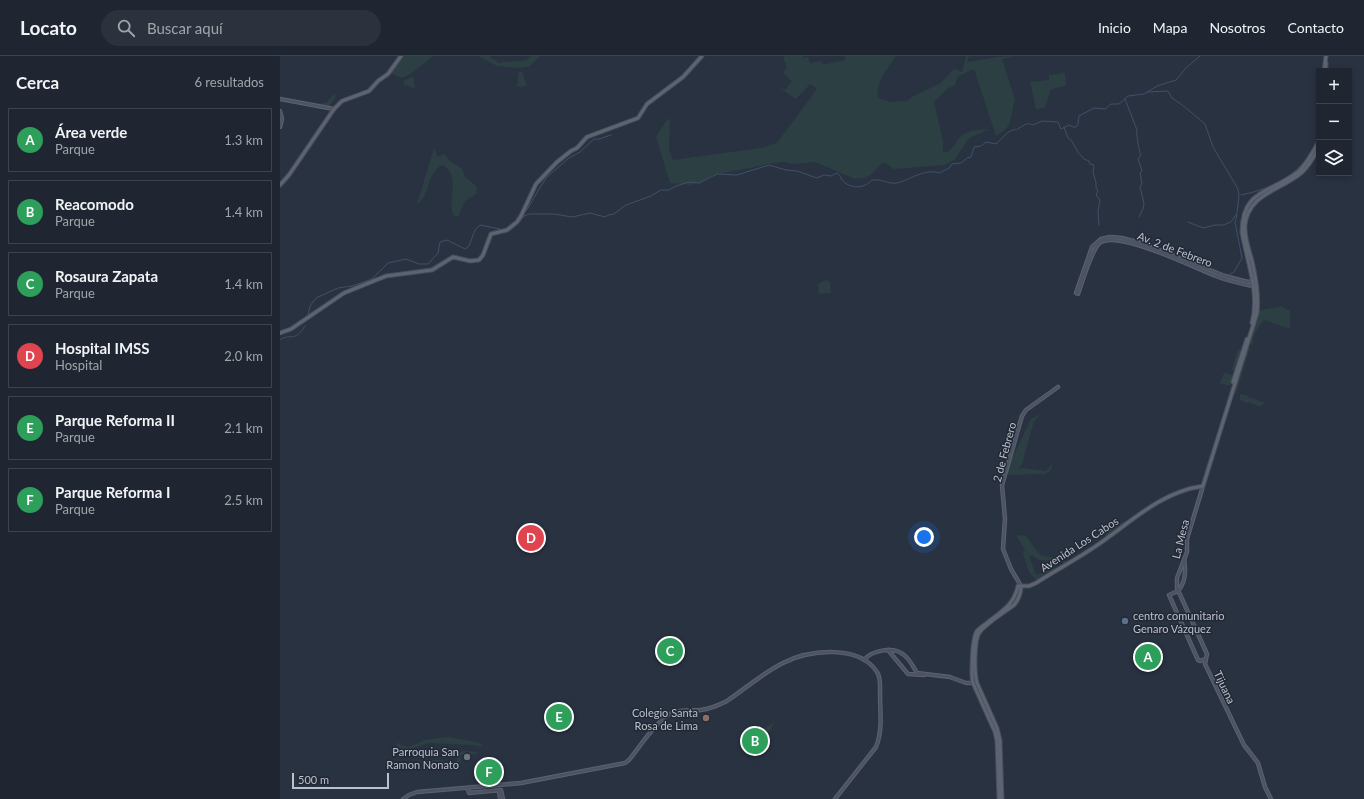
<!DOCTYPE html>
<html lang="es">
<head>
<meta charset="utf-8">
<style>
	:root { --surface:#1f2631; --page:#2c323d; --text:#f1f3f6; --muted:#a1a5ab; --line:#3c434d; --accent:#d93025 }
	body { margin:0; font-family:Lato,sans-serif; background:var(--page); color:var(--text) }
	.controls { position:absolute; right:12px; top:12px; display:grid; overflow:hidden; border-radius:0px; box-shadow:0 2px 6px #0003 }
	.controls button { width:36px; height:36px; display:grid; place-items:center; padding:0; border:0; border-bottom:1px solid var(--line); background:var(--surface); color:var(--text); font:20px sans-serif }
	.scale { position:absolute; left:12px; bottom:10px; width:97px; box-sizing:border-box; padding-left:4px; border:2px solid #bbc0cb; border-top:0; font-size:11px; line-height:14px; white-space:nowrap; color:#bbc0cb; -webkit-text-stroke:3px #222936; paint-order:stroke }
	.you { position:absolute; left:644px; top:481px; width:14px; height:14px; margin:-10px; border:3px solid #fff; border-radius:50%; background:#1a73e8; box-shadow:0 0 0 6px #1a73e833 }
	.badge { display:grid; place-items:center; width:26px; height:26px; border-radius:50%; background:var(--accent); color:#fff; font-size:13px; font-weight:700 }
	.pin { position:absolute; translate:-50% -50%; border:2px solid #fff; box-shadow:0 1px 4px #0006 }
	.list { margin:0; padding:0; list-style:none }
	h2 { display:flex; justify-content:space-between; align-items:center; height:52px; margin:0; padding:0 16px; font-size:17px }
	h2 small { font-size:13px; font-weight:400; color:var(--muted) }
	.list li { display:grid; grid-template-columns:26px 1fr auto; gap:12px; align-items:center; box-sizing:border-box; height:64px; margin:0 8px 8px; padding:0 8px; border:1px solid var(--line); border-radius:0px }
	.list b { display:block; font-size:15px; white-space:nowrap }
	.list p { margin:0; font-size:13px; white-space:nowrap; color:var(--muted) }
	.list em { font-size:13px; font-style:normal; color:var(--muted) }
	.icon { flex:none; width:22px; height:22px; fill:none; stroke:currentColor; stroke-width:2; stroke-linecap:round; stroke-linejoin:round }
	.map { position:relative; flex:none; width:1084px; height:743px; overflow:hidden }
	header { display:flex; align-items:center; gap:24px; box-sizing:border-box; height:56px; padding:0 20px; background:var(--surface); border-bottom:1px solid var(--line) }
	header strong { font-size:19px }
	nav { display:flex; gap:22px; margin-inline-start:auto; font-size:14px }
	.search { width:280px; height:36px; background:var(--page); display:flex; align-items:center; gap:10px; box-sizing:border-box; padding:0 14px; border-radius:22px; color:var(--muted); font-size:15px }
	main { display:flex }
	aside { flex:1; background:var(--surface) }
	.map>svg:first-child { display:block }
</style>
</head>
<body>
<header>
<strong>Locato</strong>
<div class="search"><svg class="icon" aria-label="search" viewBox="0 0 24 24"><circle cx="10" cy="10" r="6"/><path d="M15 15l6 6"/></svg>Buscar aquí</div>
<nav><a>Inicio</a><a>Mapa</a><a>Nosotros</a><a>Contacto</a></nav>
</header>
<main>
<aside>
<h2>Cerca<small>6 resultados</small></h2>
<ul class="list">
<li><span class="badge" style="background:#2e9e5b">A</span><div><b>Área verde</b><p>Parque</p></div><em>1.3 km</em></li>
<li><span class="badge" style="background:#2e9e5b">B</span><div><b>Reacomodo</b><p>Parque</p></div><em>1.4 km</em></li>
<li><span class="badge" style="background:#2e9e5b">C</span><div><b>Rosaura Zapata</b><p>Parque</p></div><em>1.4 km</em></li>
<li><span class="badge" style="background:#e0444e">D</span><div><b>Hospital IMSS</b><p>Hospital</p></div><em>2.0 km</em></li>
<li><span class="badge" style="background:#2e9e5b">E</span><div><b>Parque Reforma II</b><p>Parque</p></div><em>2.1 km</em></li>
<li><span class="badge" style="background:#2e9e5b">F</span><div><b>Parque Reforma I</b><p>Parque</p></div><em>2.5 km</em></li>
</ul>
</aside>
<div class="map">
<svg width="1084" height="743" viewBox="0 0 1084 743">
	<rect width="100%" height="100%" fill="#293241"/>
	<path fill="#2c4043" d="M123 0H153C146 5 131 20 123 21 118 22 114 19 110 16Z
		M198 0H209L219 7 247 4 251 0H260L250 10 238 12 217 10Z
		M505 0H523L524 2 528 1 530 7 541 5 543 9 565 4V0H616C609 10 594 29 598 42L610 46 627 45 632 41 661 27 673 14 675 13 682 16 686 0H689L687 6C704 4 718 0 734 0L722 3 735 43 730 66 726 73 716 80 694 13 677 21 675 29 667 33 654 46 663 85V96H667C674 92 675 86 680 81 687 74 699 74 709 73L689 82 675 103 665 109 614 113 603 106 591 119 584 122 575 123 535 106 514 108 505 106 494 107 433 119 421 126 410 129 390 127 376 81 386 65 390 62 389 93 393 104 481 92 497 87 537 33 530 28 516 43 497 30 505 34 512 25 503 17 507 11 503 2Z
		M239 16H242L247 30 237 31Z
		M785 17 786 30 771 33 765 52 756 53 750 26 769 24V19Z
		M133 21 135 32 124 29 123 25Z
		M54 38 56 41 49 50 34 48 46 47Z
		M154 92 158 101 164 98 170 105 182 113 185 121 195 129 197 132 196 138 185 145 178 161C161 158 185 119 162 109 146 118 150 141 137 148Z
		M546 224 550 226 551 237 539 238 538 228Z
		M1001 250 1010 255V273L984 264C979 271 971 280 973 289L970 288V286L979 255C986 252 994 253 1001 250Z
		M958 293 962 296 956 313 953 314 950 313H952Z
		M968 293 971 294 969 295 956 337 953 336 967 294Z
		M944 317 952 319 953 322 950 330 940 327Z
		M962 338 968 340V341L986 347 980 350 981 351 968 346V347L960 344V339Z
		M762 357 754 365 742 408 738 413 742 412 766 415 773 407 770 415 765 418 729 419 727 417 729 409 751 363Z
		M846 465 826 480 825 479 827 477 822 470 836 469Z
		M736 479 746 480 760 499 782 503 785 505V507L783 508 782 506 759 504 752 499 749 500 756 519 779 510 756 524 749 516 743 497 745 494Z
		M272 652H282L285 663 277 668C273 666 271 657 272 652Z
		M494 667C488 680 478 690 466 699L462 693 469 688 466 682Z
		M168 681 200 687 204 691 193 689 148 687 124 695 121 692H117V686L122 690 129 691 145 684Z
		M183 695 197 696V698L181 699 180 709H171L167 712 162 708 137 705 138 704 141 705C146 705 152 704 158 704 165 703 170 710 177 705L178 697Z
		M207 706 210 712 214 711 218 728 204 729 203 708Z"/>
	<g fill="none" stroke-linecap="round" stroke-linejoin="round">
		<path stroke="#414f68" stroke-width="1" d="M868 36 888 35 892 42 905 51 925 68 933 91 958 133 959 139 957 157 951 166 943 169H935L923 172 908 166
			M845 43 857 74C856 76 859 97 861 99L858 103 862 115 860 117 862 127 860 131 864 147 863 153 859 161
			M784 71 788 82 791 84 798 96 804 103 809 105 810 108 814 109 813 116 816 127V132L818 134 816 139 820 144 818 155 819 169
			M961 139C982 135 1008 125 1023 107 1029 100 1033 92 1038 84
			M247 154 259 133 267 121 289 102 300 96 314 83H319L331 79
			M239 166 244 160 249 158H274L292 161 310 157 325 161 328 159 334 158 346 149 371 140 381 134H389L396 130 409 126 419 127 437 118 457 119 489 109 506 114 517 115 537 122 544 119 551 120 557 117C561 119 561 125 565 127 574 133 585 132 592 124 594 124 596 124 598 124 605 125 610 128 617 127 630 124 645 112 659 117L669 112 672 108 681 107 687 102 691 101 694 91 701 90 706 86 716 88C720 84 728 75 733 74 738 72 735 75 739 72 745 69 747 66 753 69L762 65 778 66 781 73 789 69 793 71H796L798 68 799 60 814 52 825 53 831 48H839L848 40 864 38 877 30 896 24 906 12 920 0
			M230 174 237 168
			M950 218 954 216 962 202 955 166 957 159
			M28 260 30 250 36 242 58 232 72 230 92 223 108 207 126 203 139 208H148L158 197 160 186 167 184 185 193 189 190 195 174 200 169 220 173
			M0 284C10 276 14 288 25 270"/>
		<g stroke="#5c626e" stroke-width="4.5">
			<path id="secondary" d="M0 43 54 53
				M0 55 2 63 0 71
				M796 237 812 191 821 183 830 181 842 182 864 188 945 220 968 226 973 225
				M798 238C802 227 812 191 821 186 841 175 915 212 936 220 948 225 960 227 972 230H977
				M923 430 907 483V496L897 522V532L927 598 925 608 964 689 978 707 985 731 991 743
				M741 530 731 513 723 493 725 463 722 429 742 360 746 354 778 331
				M898 535 889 539 918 604 920 605 926 603
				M898 535C906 526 906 514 904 503
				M608 594 628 618 644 619
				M584 604C592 594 614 590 624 599 630 603 633 611 637 617L670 621 686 627H694
				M188 733 189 737 221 734 223 743
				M219 734 220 743
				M123 743 129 739 137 736 241 727 345 707 349 704C358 693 378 663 390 658 399 653 411 655 421 654 431 653 439 649 447 645 466 632 483 617 503 607 529 594 579 588 597 616 601 622 600 630 600 637 600 655 603 674 596 691L555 743"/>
		</g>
		<g stroke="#474d5a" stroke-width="5">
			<path id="primary" d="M1046 7V15
				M1044 15 1046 0
				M0 129 9 119 54 53 62 45 89 35 98 25 108 18 121 0
				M972 267C980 237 967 205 962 176 962 133 991 137 1018 116 1027 108 1033 96 1039 85
				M0 277 11 273 64 237 106 220 152 214 173 201 190 205 199 204 203 199 211 178 227 174 237 166 241 160 256 128 277 106 291 95 297 92 307 81 358 62 367 48 403 21 422 0
				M953 326 967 283
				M719 743 717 685 715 676 693 627C691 619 692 582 697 575 700 572 704 569 707 567 722 555 734 549 738 530H749L756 527C776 514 797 503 816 490 850 467 880 436 923 430L977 257C979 240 976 222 972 205 969 194 964 181 965 169 968 138 1001 134 1021 117 1029 110 1034 101 1039 92
				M722 743 720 684 717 672 697 627C694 617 694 585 699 577 704 569 726 555 734 549 739 543 741 538 741 530"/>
		</g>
		<use href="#secondary" stroke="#4c5364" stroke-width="2.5"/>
		<use href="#primary" stroke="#5c6371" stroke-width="3"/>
	</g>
	<circle fill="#5c6f8a" stroke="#222936" stroke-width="1.5" cx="845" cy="565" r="4"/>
	<circle fill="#8d6e63" stroke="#222936" stroke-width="1.5" cx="426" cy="662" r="4"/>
	<circle fill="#6b7280" stroke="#222936" stroke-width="1.5" cx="187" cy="701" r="4"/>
	<g text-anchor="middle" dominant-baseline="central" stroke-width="3" stroke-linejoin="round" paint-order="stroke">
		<g font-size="11" fill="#bbc0cb" stroke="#222936">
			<text transform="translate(895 193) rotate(21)">Av. 2 de Febrero</text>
			<text transform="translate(724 396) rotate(-75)">2 de Febrero</text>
			<text transform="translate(900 483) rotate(-76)">La Mesa</text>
			<text transform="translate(799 488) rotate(-33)">Avenida Los Cabos</text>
			<text transform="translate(945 631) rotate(65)">Tijuana</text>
		</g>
		<g font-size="11" fill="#bbc0cb" stroke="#222936" text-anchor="end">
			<text x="853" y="559" text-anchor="start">centro comunitario<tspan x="853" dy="13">Genaro Vázquez</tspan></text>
			<text x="418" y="656">Colegio Santa<tspan x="418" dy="13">Rosa de Lima</tspan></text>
			<text x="179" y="695">Parroquia San<tspan x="179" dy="13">Ramon Nonato</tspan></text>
		</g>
	</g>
</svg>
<div class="controls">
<button>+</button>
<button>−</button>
<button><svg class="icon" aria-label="layers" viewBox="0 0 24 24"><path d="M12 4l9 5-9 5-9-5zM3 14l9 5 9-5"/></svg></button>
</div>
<div class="scale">500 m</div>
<div class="you"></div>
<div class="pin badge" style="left:868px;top:601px;background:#2e9e5b">A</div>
<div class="pin badge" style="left:475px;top:685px;background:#2e9e5b">B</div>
<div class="pin badge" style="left:390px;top:595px;background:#2e9e5b">C</div>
<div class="pin badge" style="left:251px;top:482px;background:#e0444e">D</div>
<div class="pin badge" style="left:279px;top:661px;background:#2e9e5b">E</div>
<div class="pin badge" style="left:209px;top:716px;background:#2e9e5b">F</div>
</div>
</main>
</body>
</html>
